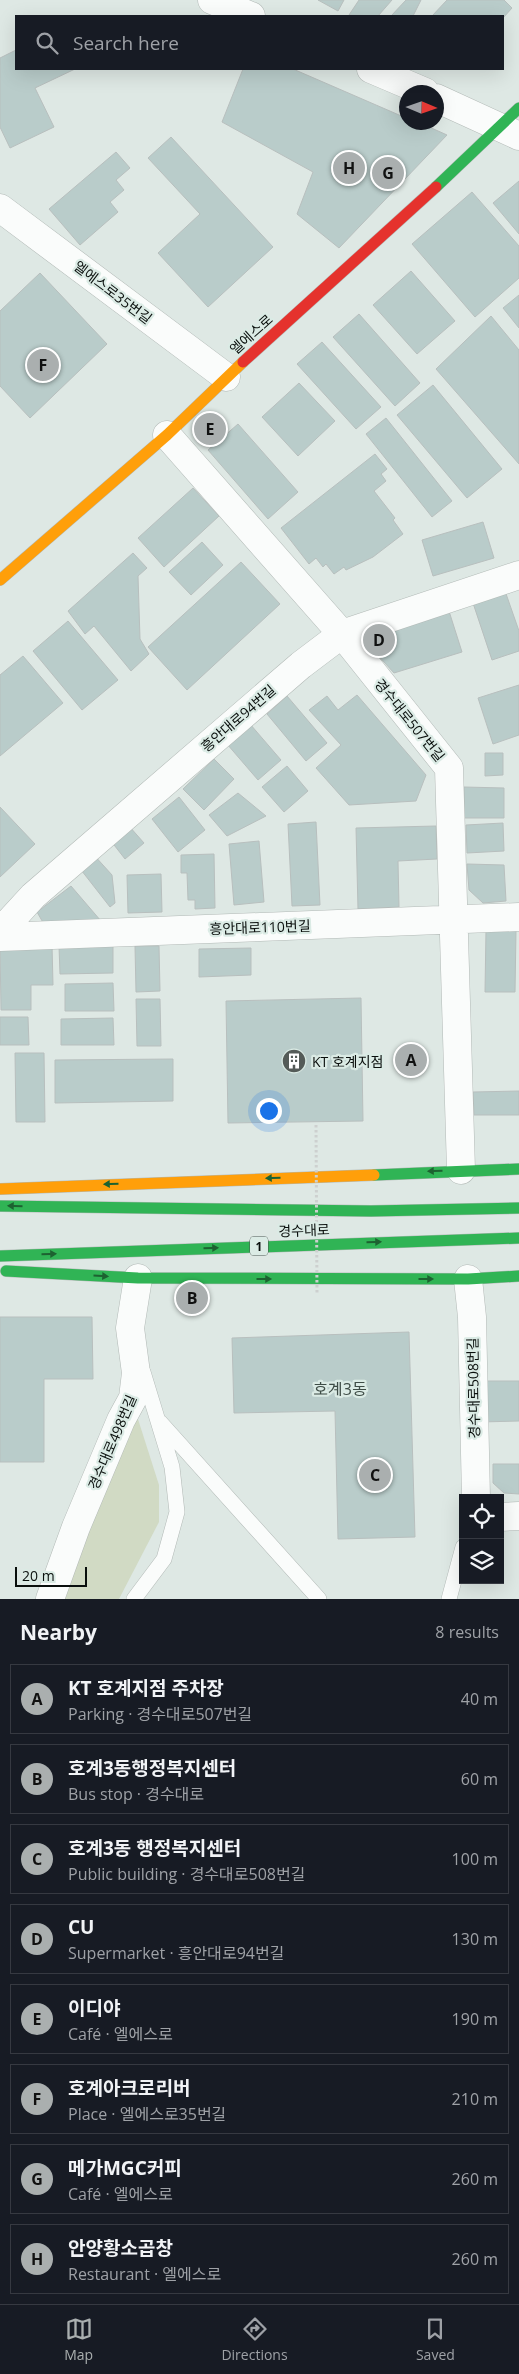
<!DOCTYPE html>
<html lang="en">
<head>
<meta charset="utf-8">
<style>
	:root { --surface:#171b24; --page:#242831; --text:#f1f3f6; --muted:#9ea1a6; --line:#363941; --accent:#aaafaf }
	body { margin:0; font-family:"Open Sans","Noto Sans KR",sans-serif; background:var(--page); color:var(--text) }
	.controls { position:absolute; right:15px; bottom:15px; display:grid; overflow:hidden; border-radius:0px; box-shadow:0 5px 20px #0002 }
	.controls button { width:45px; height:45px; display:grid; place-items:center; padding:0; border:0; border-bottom:1px solid var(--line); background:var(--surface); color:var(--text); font:25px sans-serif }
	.compass { position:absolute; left:399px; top:85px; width:45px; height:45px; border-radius:50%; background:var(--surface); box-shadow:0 5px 20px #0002; rotate:92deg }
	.scale { position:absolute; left:15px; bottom:12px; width:72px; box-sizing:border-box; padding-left:5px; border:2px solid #0a0f0d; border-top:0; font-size:14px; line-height:18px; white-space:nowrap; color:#0a0f0d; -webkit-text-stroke:4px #dbebe5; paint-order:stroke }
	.you { position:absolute; left:268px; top:1110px; width:18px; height:18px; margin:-12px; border:4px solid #fff; border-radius:50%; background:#1a73e8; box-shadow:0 0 0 8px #1a73e833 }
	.badge { display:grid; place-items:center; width:32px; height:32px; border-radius:50%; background:var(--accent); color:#111; font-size:16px; font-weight:700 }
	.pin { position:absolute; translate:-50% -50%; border:2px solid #fff; box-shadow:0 1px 5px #0006 }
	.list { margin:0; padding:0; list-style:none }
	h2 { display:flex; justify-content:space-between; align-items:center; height:65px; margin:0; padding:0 20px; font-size:21px }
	h2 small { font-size:16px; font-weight:400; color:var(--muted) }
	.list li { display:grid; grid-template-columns:32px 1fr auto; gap:15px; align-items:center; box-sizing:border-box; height:70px; margin:0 10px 10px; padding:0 10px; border:1px solid var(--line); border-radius:0px }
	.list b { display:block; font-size:19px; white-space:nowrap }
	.list p { margin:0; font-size:16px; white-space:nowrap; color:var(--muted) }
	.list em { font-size:16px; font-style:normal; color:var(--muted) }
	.icon { flex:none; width:28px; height:28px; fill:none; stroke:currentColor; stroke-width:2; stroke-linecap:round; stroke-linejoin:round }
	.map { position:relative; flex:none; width:519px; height:1599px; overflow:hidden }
	.search { position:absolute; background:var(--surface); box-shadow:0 5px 20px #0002; left:15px; right:15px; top:15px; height:55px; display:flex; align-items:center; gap:12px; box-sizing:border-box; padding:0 18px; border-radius:0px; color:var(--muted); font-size:19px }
	.sheet { height:705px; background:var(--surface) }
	nav { display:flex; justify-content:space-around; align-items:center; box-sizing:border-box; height:70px; border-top:1px solid var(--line); background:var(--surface); font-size:14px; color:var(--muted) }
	nav a { display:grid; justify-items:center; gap:2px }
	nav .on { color:var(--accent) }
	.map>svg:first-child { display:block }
</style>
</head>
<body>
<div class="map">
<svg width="519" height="1599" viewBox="0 0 519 1599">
	<rect width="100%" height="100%" fill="#dee8e4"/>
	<path fill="#d1dac4" d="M137 1416 159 1485V1522L119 1599H62L93 1509Z"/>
	<path fill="#b9ccca" stroke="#b8bfbe" d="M318 0H344L338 11Z
		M359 0H392L378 16 349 15Z
		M406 0H421L413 16H391Z
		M447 0H504L512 8 503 18V16H432Z
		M16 50V69H75L35 88 54 127 10 148 0 127V58Z
		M243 69H293L406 118V122H418L447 135 339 248 297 214 313 172 222 122Z
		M171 137 273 247 208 307 158 253 200 214 148 158Z
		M116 152 130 168 116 180 124 190 110 202 118 212 80 245 49 209Z
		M519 181V234L493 203Z
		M472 192 519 246V278L475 317 412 244Z
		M411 271 455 321 417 354 373 305Z
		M40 273 107 344 30 418 0 386V311Z
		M519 295V328L503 308Z
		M359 314 420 383 395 406 333 337Z
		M491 316 519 350V464L436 369Z
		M322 342 381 407 356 429 297 364Z
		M299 383 335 421 298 456 262 417Z
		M433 385 502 469 467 498 397 415Z
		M386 418 452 501 432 517 366 434Z
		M238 424 298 492 268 519 208 450Z
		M375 454 387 469 381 474 386 481 374 491 395 518 393 520 403 534 373 557 346 570 344 567 334 574 326 564 323 567 316 558 309 564 281 528Z
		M193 488 219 516 164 567 138 538Z
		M483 522 494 558 433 576 422 540Z
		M202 542 223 565 191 595 169 572Z
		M133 553 147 568 138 576 140 639 149 654 131 671 94 626 85 634 68 611Z
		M241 562 280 604 187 690 148 647Z
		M504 588 519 631V651L492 660 472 600Z
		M448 608 462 652 394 673 365 641Z
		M68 621 118 680 82 710 33 651Z
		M23 656 63 703 0 756V675Z
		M519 685V735L493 744 478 698Z
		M357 695 426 775 416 801 349 805 316 768 341 745 309 710 327 696 338 710Z
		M287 696 327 743 306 761 267 714Z
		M250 724 281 760 258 780 227 744Z
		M485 753H503V775L485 776Z
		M214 759 234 779 204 810 183 789Z
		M287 766 308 791 284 812 262 787Z
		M464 787 504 788V818H464Z
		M238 793 266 816 227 836 209 815Z
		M179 797 205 830 178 852 152 819Z
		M0 807 35 844 0 877Z
		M316 822 320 905 292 906 288 824Z
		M503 823 504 851 467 853 466 825Z
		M129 826 144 843 125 859 111 841Z
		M436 826 437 859 398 861 399 907 358 909 356 828Z
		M259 841 264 902 234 905 229 844Z
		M93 854 112 875 115 903 110 907 78 866Z
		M214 854 215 908 195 909V900H188L187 873H181V855Z
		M467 864 504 865 506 901 483 903 469 890Z
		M161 874 162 912 128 913 127 875Z
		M71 886 101 921 45 926 37 912Z
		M486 930H516L515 992H485Z
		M52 945 53 985H31V1010H1L0 946Z
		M113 945V973L60 974 59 946Z
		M135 946H159L160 991 136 992Z
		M251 948V975L199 977V949Z
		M113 983 114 1011H65V984Z
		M361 998 363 1121 228 1123 226 1001Z
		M136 999H160L161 1046H137Z
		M0 1017H28L29 1045H0Z
		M113 1018 114 1045H61V1019Z
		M15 1053H44L45 1122H16Z
		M173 1059V1101L55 1103V1060Z
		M519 1091V1115H474L473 1092Z
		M0 1317H92L93 1379H44V1462H0Z
		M409 1332 415 1537 338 1539 335 1411 234 1413 232 1338Z
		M481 1381H519V1421L481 1422Z
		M493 1464H519V1494L504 1493 493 1483Z"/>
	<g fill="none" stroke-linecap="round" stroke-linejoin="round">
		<g stroke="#b2b9b6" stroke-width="16">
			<path id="lane" d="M160 1422 319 1599
				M134 1599 164 1559 177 1512 172 1467 143 1372
				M449 1599 463 1547"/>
		</g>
		<g stroke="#b2b9b6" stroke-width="29">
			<path id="street" d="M212 0 251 16
				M371 69 425 92
				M436 98 519 136
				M0 208 226 377
				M167 435 342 634 449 768 461 1170
				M0 932 33 896 301 665 342 634 519 575
				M0 937 519 917
				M468 1279 472 1317 476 1498
				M500 1517 519 1516
				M50 1599 76 1527 121 1420 133 1398 136 1373 130 1328 138 1278"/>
		</g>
		<g stroke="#b2b9b6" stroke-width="12">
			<path id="fast" d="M436 187 519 108
				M374 1175 519 1169
				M1 1206 371 1211 519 1208
				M0 1256 519 1238
				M6 1271 138 1278 468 1279 519 1276"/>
		</g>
		<g stroke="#b2b9b6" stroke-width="12">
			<path id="slow" d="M0 580 167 435 243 362
				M0 1189 374 1175"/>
		</g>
		<g stroke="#b2b9b6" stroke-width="12">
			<path id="jam" d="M243 362 436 187"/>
		</g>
		<use href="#lane" stroke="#fafcfb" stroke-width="15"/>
		<use href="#street" stroke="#fafcfb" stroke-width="28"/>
		<use href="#fast" stroke="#30b455" stroke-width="11"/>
		<use href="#slow" stroke="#ff9f0a" stroke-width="11"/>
		<use href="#jam" stroke="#e5322d" stroke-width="11"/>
		<path stroke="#cdd0cf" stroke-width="3" stroke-dasharray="2.5 2.5" stroke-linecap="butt" d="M316 1125 317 1295"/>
	</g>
	<defs><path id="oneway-solid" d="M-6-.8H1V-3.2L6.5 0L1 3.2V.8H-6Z" transform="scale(1.25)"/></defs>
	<g fill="#1d6231">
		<use href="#oneway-solid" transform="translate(435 1171) rotate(178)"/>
		<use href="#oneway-solid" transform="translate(273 1178) rotate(178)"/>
		<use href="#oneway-solid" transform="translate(111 1184) rotate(178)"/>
		<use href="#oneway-solid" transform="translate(15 1206) rotate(-179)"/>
		<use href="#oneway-solid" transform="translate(374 1242) rotate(-2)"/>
		<use href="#oneway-solid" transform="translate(211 1248) rotate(-2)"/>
		<use href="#oneway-solid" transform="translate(49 1254) rotate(-2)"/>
		<use href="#oneway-solid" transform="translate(101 1276) rotate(3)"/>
		<use href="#oneway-solid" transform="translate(264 1279)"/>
		<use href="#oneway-solid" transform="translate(426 1279)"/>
	</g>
	<defs>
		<g id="building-disc" transform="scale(1.25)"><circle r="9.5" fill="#545b58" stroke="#dbebe5"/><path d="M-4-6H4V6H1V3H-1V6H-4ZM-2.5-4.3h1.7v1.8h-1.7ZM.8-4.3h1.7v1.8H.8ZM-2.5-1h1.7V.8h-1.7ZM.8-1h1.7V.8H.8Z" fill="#fff"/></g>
	</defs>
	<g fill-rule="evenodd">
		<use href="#building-disc" x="294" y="1061"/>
	</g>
	<g text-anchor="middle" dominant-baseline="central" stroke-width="4.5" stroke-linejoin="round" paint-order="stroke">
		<rect fill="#dbebe5" stroke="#49514e" stroke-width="1" x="250" y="1236.5" width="18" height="19" rx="4"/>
		<g font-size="12" font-weight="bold" fill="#0a0f0d">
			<text x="259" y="1246">1</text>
		</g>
		<g font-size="14" fill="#0a0f0d" stroke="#dbebe5">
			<text transform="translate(113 292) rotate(37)">엘에스로35번길</text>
			<text transform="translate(251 334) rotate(-42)">엘에스로</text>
			<text transform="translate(238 718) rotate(-41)">흥안대로94번길</text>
			<text transform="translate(410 720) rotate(51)">경수대로507번길</text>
			<text transform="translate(260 927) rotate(-2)">흥안대로110번길</text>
			<text transform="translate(304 1230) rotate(-2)">경수대로</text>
			<text transform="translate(473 1388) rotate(-91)">경수대로508번길</text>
			<text transform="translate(112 1442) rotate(-67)">경수대로498번길</text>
		</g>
		<g font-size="14" fill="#0a0f0d" stroke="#dbebe5" text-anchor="start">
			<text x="312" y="1061">KT 호계지점</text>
		</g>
		<g font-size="16" fill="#3f4d47" stroke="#dbebe5">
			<text x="340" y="1389">호계3동</text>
		</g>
	</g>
</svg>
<div class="controls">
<button><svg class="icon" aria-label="locate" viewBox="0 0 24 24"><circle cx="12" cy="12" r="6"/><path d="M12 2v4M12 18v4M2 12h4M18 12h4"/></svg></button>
<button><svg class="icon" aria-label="layers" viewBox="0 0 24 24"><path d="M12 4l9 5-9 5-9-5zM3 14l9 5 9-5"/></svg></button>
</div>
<svg class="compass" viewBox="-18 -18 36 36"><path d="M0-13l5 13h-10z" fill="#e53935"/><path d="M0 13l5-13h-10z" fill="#9ea1a6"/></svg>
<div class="scale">20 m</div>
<div class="you"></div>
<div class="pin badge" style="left:411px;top:1060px">A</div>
<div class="pin badge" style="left:192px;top:1298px">B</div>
<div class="pin badge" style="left:375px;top:1475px">C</div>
<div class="pin badge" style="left:379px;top:640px">D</div>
<div class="pin badge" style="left:210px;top:429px">E</div>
<div class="pin badge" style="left:43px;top:365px">F</div>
<div class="pin badge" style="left:388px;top:173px">G</div>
<div class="pin badge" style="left:349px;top:168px">H</div>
<div class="search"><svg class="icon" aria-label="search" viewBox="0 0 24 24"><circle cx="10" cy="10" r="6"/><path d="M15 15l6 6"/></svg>Search here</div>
</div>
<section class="sheet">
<h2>Nearby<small>8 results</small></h2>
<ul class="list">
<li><span class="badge">A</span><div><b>KT 호계지점 주차장</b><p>Parking · 경수대로507번길</p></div><em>40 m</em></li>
<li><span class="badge">B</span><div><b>호계3동행정복지센터</b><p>Bus stop · 경수대로</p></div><em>60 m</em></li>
<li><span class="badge">C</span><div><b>호계3동 행정복지센터</b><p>Public building · 경수대로508번길</p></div><em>100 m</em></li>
<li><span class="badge">D</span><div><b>CU</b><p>Supermarket · 흥안대로94번길</p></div><em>130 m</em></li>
<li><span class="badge">E</span><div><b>이디야</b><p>Café · 엘에스로</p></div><em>190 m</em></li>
<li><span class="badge">F</span><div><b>호계아크로리버</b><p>Place · 엘에스로35번길</p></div><em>210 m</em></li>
<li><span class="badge">G</span><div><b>메가MGC커피</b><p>Café · 엘에스로</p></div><em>260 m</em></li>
<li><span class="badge">H</span><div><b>안양황소곱창</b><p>Restaurant · 엘에스로</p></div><em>260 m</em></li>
</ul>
</section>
<nav>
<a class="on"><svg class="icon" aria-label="map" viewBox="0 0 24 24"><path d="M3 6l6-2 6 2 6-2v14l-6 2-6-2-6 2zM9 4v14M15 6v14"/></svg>Map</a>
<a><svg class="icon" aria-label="directions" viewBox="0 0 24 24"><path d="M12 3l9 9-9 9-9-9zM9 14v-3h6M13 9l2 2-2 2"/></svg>Directions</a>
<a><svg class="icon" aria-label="saved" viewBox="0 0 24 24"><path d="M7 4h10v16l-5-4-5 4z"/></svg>Saved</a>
</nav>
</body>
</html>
